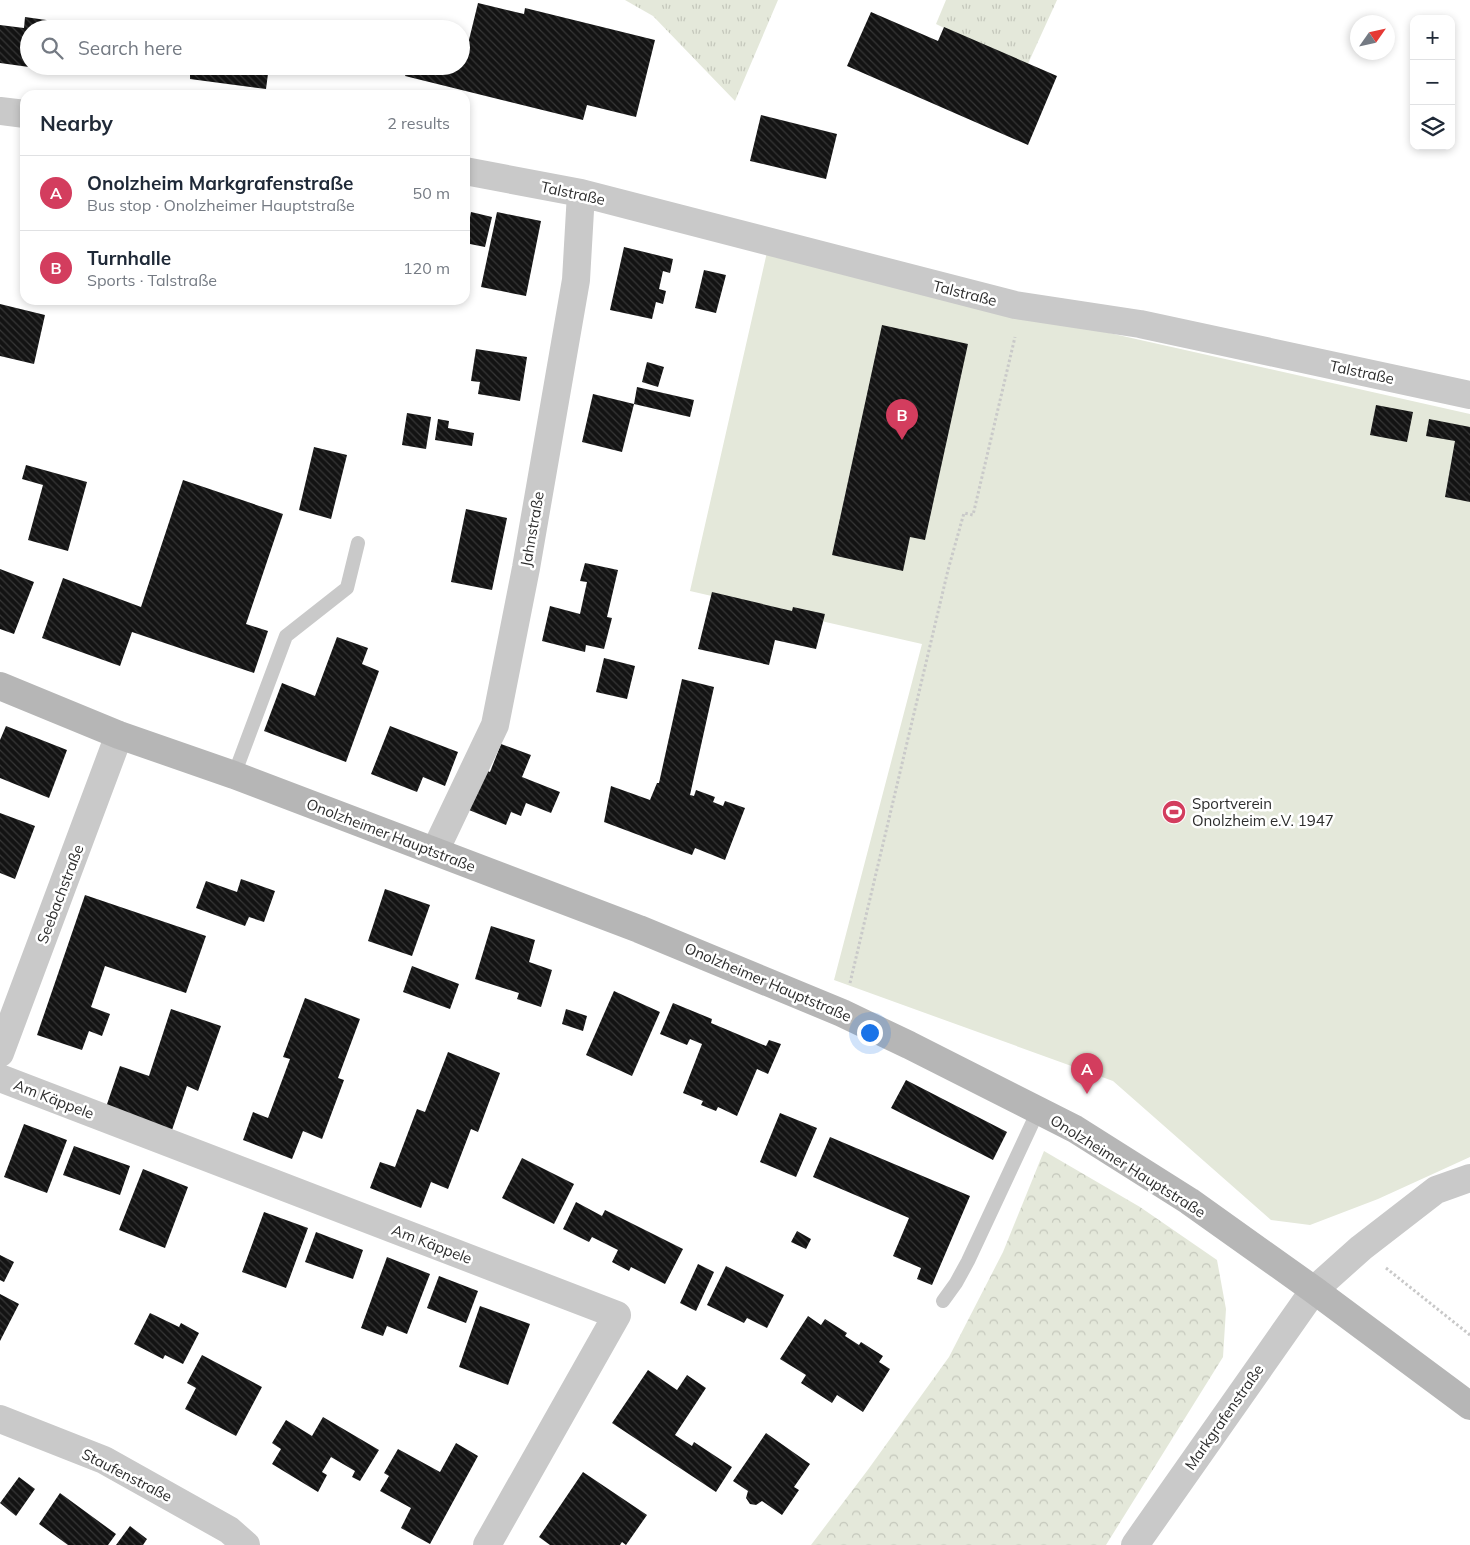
<!DOCTYPE html>
<html lang="en">
<head>
<meta charset="utf-8">
<style>
	:root { --surface:#fff; --page:#f2f2f3; --text:#1f2937; --muted:#747a83; --line:#e0e1e3; --accent:#d33d5e }
	body { margin:0; font-family:Mulish,sans-serif; background:var(--page); color:var(--text) }
	.controls { position:absolute; right:15px; top:15px; display:grid; overflow:hidden; border-radius:10px; box-shadow:0 2px 8px #0003 }
	.controls button { width:45px; height:45px; display:grid; place-items:center; padding:0; border:0; border-bottom:1px solid var(--line); background:var(--surface); color:var(--text); font:25px sans-serif }
	.compass { position:absolute; left:1350px; top:15px; width:45px; height:45px; border-radius:50%; background:var(--surface); box-shadow:0 2px 8px #0003; rotate:56deg }
	.you { position:absolute; left:869px; top:1032px; width:18px; height:18px; margin:-12px; border:4px solid #fff; border-radius:50%; background:#1a73e8; box-shadow:0 0 0 8px #1a73e833 }
	.badge { display:grid; place-items:center; width:32px; height:32px; border-radius:50%; background:var(--accent); color:#fff; font-size:16px; font-weight:700 }
	.pin { position:absolute; translate:-50% -41px; filter:drop-shadow(0 1px 2px #0008) }
	.pin::after { content:''; position:absolute; top:26px; width:18px; height:15px; background:inherit; clip-path:polygon(0 0,100% 0,50% 100%) }
	.list { margin:0; padding:0; list-style:none }
	h2 { display:flex; justify-content:space-between; align-items:center; height:65px; margin:0; padding:0 20px; font-size:21px }
	h2 small { font-size:16px; font-weight:400; color:var(--muted) }
	.list li { display:grid; grid-template-columns:32px 1fr auto; gap:15px; align-items:center; box-sizing:border-box; height:75px; padding:0 20px; border-top:1px solid var(--line) }
	.list b { display:block; font-size:19px; white-space:nowrap }
	.list p { margin:0; font-size:16px; white-space:nowrap; color:var(--muted) }
	.list em { font-size:16px; font-style:normal; color:var(--muted) }
	.icon { flex:none; width:28px; height:28px; fill:none; stroke:currentColor; stroke-width:2; stroke-linecap:round; stroke-linejoin:round }
	.map { position:relative; flex:none; width:1470px; height:1545px; overflow:hidden }
	.search { position:absolute; background:var(--surface); box-shadow:0 2px 8px #0003; left:20px; top:20px; width:450px; height:55px; display:flex; align-items:center; gap:12px; box-sizing:border-box; padding:0 18px; border-radius:28px; color:var(--muted); font-size:19px }
	.panel { position:absolute; background:var(--surface); box-shadow:0 2px 8px #0003; left:20px; top:90px; width:450px; height:215px; border-radius:15px }
	.map>svg:first-child { display:block }
</style>
</head>
<body>
<div class="map">
<svg width="1470" height="1545" viewBox="0 0 1470 1545">
	<defs>
		<pattern id="grass-tufts" width="24" height="20" patternUnits="userSpaceOnUse" patternTransform="scale(1.25)"><rect width="24" height="20" fill="#e4e8da"/><path d="M3 7l-1-3M5 7V3M7 7l1-3M15 17l-1-3M17 17v-4M19 17l1-3" fill="none" stroke="#c4c7bb"/></pattern>
		<pattern id="forest-crowns" width="20" height="18" patternUnits="userSpaceOnUse" patternTransform="scale(1.25)"><rect width="20" height="18" fill="#e4e8da"/><path d="M2 6a3 3 0 1 1 6 0M12 15a3 3 0 1 1 6 0" fill="none" stroke="#c4c7bb"/></pattern>
		<pattern id="building-back-hatch" width="6" height="6" patternUnits="userSpaceOnUse" patternTransform="scale(1.25)"><rect width="6" height="6" fill="#131313"/><path d="M-1 5l2 2M0 0l6 6M5-1l2 2" fill="none" stroke="#363636"/></pattern>
	</defs>
	<rect width="100%" height="100%" fill="#fff"/>
	<path fill="url(#grass-tufts)" d="M625 0H778L735 101 653 16Z
		M946 0H1057L1026 68 936 24Z"/>
	<path fill="url(#forest-crowns)" d="M1044 1151 1140 1207 1217 1260 1226 1309 1223 1357 1106 1545H811L867 1471 949 1357 1003 1252Z"/>
	<path fill="#e4e8da" d="M770 239 1020 313 1470 414V1157L1378 1199 1310 1225 1271 1220 1113 1081 834 980 922 644 690 591Z"/>
	<path fill="url(#building-back-hatch)" d="M478 3 524 14 525 8 655 40 636 117 587 105 583 120 405 76 408 66H461V47L467 48Z
		M871 12 938 41 944 27 1057 76 1028 145 847 66Z
		M25 17 103 28V29H29V67L0 63V25L24 28Z
		M258 20 285 23V29H257Z
		M143 66H269L266 89 190 79V74Z
		M761 115 837 134 826 179 750 161Z
		M471 212 492 217 485 247 465 243Z
		M497 212 541 221 526 296 481 287Z
		M624 247 673 259 670 273 663 271 659 289 666 291 663 304 656 302 652 319 610 310Z
		M704 270 726 275 716 313 695 308Z
		M0 304 45 315 34 364 0 356Z
		M882 325 968 344 925 540 910 537 903 571 832 555Z
		M476 349 527 357 520 401 478 394 480 382 471 381Z
		M647 362 664 367 658 387 642 382Z
		M637 387 694 400 690 417 634 404Z
		M593 394 634 404 622 452 582 442Z
		M1376 405 1413 412 1407 442 1370 435Z
		M407 413 431 417 426 449 402 445Z
		M438 419 449 421 448 428 474 433 472 446 435 440Z
		M1429 419 1470 427V502L1445 497 1455 441 1426 436Z
		M314 447 347 455 331 519 299 510Z
		M26 465 87 482 68 551 28 540 43 485 22 479Z
		M183 480 283 514 246 624 268 631 254 673 132 632 120 666 42 638 63 578 141 607Z
		M466 509 507 518 492 590 451 582Z
		M585 563 618 570 607 617 612 618 604 649 586 645 585 652 542 641 550 606 580 614 587 582 580 581Z
		M0 569 34 582 14 634 0 629Z
		M712 592 792 611 793 607 825 614 816 649 775 640 769 665 698 649Z
		M337 637 368 648 362 664 379 671 346 762 264 731 282 683 315 696Z
		M604 658 635 666 627 699 596 692Z
		M682 679 714 687 690 795 694 796 696 790 715 797 713 802 723 806 725 801 745 808 725 860 695 848 692 855 604 822 611 786 650 800 657 783H659Z
		M6 726 67 750 49 798 0 778V740Z
		M390 726 458 752 445 786 423 777 417 792 371 774Z
		M501 744 531 755 522 777 560 792 551 813 526 803 521 816 511 812 506 825 464 808 480 768 490 772Z
		M0 813 35 826 15 879 0 873Z
		M241 879 275 891 264 922 249 917 245 926 196 908 206 881 237 892Z
		M385 889 430 905 412 956 368 941Z
		M85 895 206 936 186 993 105 966 91 1007 110 1014 102 1036 89 1031 82 1050 37 1035Z
		M491 926 535 940 529 962 552 970 541 1007 517 999 519 993 475 979Z
		M412 966 459 984 450 1009 403 992Z
		M614 991 660 1012 632 1076 586 1055Z
		M305 998 360 1019 338 1078 344 1080 322 1139 303 1131 292 1159 243 1140 253 1112 268 1118 290 1059 283 1057Z
		M673 1003 712 1019 711 1023 766 1046 769 1040 781 1044 768 1074 757 1069 737 1116 718 1107 716 1111 701 1105 703 1101 683 1093 702 1044 690 1039 687 1045 660 1034Z
		M171 1009 221 1026 198 1091 187 1086 171 1133 105 1110 120 1066 149 1076Z
		M566 1009 587 1016 583 1031 562 1024Z
		M448 1052 500 1073 478 1132 471 1129 448 1189 431 1182 421 1208 370 1188 380 1162 395 1167 417 1109 425 1112Z
		M906 1080 1007 1132 993 1160 891 1108Z
		M780 1113 817 1128 796 1177 760 1162Z
		M24 1124 67 1140 47 1193 4 1177Z
		M830 1137 970 1196 932 1285 917 1279 921 1268 893 1256 909 1218 813 1177Z
		M74 1146 130 1166 120 1195 63 1175Z
		M522 1158 574 1184 554 1224 502 1198Z
		M143 1169 188 1187 165 1248 119 1230Z
		M576 1202 602 1216 605 1210 683 1249 665 1284 631 1267 629 1271 612 1262 618 1250 592 1237 589 1242 563 1229Z
		M264 1212 308 1228 286 1288 242 1272Z
		M797 1231 811 1239 806 1249 791 1242Z
		M316 1232 363 1250 353 1279 305 1262Z
		M0 1255 14 1262 4 1282 0 1280Z
		M387 1257 430 1274 407 1334 387 1326 383 1336 361 1328Z
		M698 1264 714 1272 696 1311 680 1303Z
		M726 1266 784 1295 767 1328 747 1318 744 1323 707 1305Z
		M439 1276 478 1291 466 1323 427 1308Z
		M0 1294 19 1304 0 1341Z
		M480 1306 530 1324 508 1385 459 1367Z
		M150 1313 179 1327 181 1323 199 1333 183 1364 165 1355 163 1359 134 1344Z
		M808 1316 821 1325 825 1319 847 1333 845 1336 859 1345 861 1342 883 1356 879 1362 890 1369 863 1412 837 1395 832 1403 801 1383 806 1375 780 1359Z
		M202 1355 262 1387 236 1436 185 1409 196 1388 187 1383Z
		M648 1370 677 1390 687 1375 706 1388 675 1435 692 1446 694 1442 732 1467 716 1492 612 1423Z
		M323 1417 379 1450 360 1481 352 1477 355 1471 331 1457 322 1472 327 1475 318 1492 272 1464 281 1449 272 1443 286 1420 312 1436Z
		M766 1433 810 1464 794 1487 799 1490 782 1515 762 1501 756 1505 750 1504 746 1498 748 1491 733 1481Z
		M456 1443 478 1456 430 1544 401 1528 411 1508 380 1491 389 1476 384 1473 398 1449 440 1472Z
		M583 1472 647 1515 626 1545 622 1542 620 1545H550L539 1537Z
		M19 1477 35 1489 16 1516 0 1503Z
		M60 1493 116 1534 108 1545H68L39 1524Z
		M130 1526 147 1539 143 1545H116Z"/>
	<g fill="none" stroke-linecap="round" stroke-linejoin="round">
		<path stroke="#c9c9c9" stroke-width="3" stroke-dasharray="2.5 2.5" stroke-linecap="butt" d="M850 983 948 570 964 513 973 515 1015 337
			M1386 1268 1470 1335"/>
		<path stroke="#c9c9c9" stroke-width="14" d="M234 775 286 636 347 588 358 543
			M943 1301 956 1283 968 1261 1038 1111"/>
		<path stroke="#c9c9c9" stroke-width="28" d="M0 111 25 114
			M465 171 581 193 1015 305 1140 324 1470 395
			M435 851 495 725 526 568 576 280 581 193
			M0 1053 119 735
			M0 1078 617 1315 487 1545
			M0 1419 104 1460 229 1530 246 1545
			M1135 1545 1314 1290 1361 1248 1436 1190 1470 1178"/>
		<path stroke="#b6b6b6" stroke-width="28" d="M0 686 119 735 234 775 639 929 842 1013 909 1045 1075 1129 1189 1201 1314 1290 1470 1406"/>
	</g>
	<defs>
		<g id="stadium-disc" transform="scale(1.25)"><circle r="9.5" fill="#d33d5e" stroke="#fff"/><path d="M0-5a6.5 5 0 1 0 0 10a6.5 5 0 1 0 0-10ZM-3.5-1.8h7v3.6h-7Z" fill="#fff"/></g>
	</defs>
	<g fill-rule="evenodd">
		<use href="#stadium-disc" x="1174" y="812"/>
	</g>
	<g text-anchor="middle" dominant-baseline="central" stroke-width="5" stroke-linejoin="round" paint-order="stroke">
		<g font-size="15" fill="#2c2c2c" stroke="#fff">
			<text transform="translate(573 193) rotate(12)">Talstraße</text>
			<text transform="translate(965 293) rotate(14)">Talstraße</text>
			<text transform="translate(1362 372) rotate(12)">Talstraße</text>
			<text transform="translate(532 529) rotate(-80)">Jahnstraße</text>
			<text transform="translate(391 835) rotate(21)">Onolzheimer Hauptstraße</text>
			<text transform="translate(60 894) rotate(-69)">Seebachstraße</text>
			<text transform="translate(768 982) rotate(23)">Onolzheimer Hauptstraße</text>
			<text transform="translate(54 1099) rotate(21)">Am Käppele</text>
			<text transform="translate(1128 1166) rotate(32)">Onolzheimer Hauptstraße</text>
			<text transform="translate(432 1244) rotate(21)">Am Käppele</text>
			<text transform="translate(1224 1417) rotate(-55)">Markgrafenstraße</text>
			<text transform="translate(127 1475) rotate(27)">Staufenstraße</text>
		</g>
		<g font-size="15" fill="#2c2c2c" stroke="#fff" text-anchor="start">
			<text x="1192" y="803">Sportverein<tspan x="1192" dy="17">Onolzheim e.V. 1947</tspan></text>
		</g>
	</g>
</svg>
<div class="controls">
<button>+</button>
<button>−</button>
<button><svg class="icon" aria-label="layers" viewBox="0 0 24 24"><path d="M12 4l9 5-9 5-9-5zM3 14l9 5 9-5"/></svg></button>
</div>
<svg class="compass" viewBox="-18 -18 36 36"><path d="M0-13l5 13h-10z" fill="#e53935"/><path d="M0 13l5-13h-10z" fill="#747a83"/></svg>
<div class="you"></div>
<div class="pin badge" style="left:1087px;top:1094px">A</div>
<div class="pin badge" style="left:902px;top:440px">B</div>
<div class="search"><svg class="icon" aria-label="search" viewBox="0 0 24 24"><circle cx="10" cy="10" r="6"/><path d="M15 15l6 6"/></svg>Search here</div>
<section class="panel">
<h2>Nearby<small>2 results</small></h2>
<ul class="list">
<li><span class="badge">A</span><div><b>Onolzheim Markgrafenstraße</b><p>Bus stop · Onolzheimer Hauptstraße</p></div><em>50 m</em></li>
<li><span class="badge">B</span><div><b>Turnhalle</b><p>Sports · Talstraße</p></div><em>120 m</em></li>
</ul>
</section>
</div>
</body>
</html>
